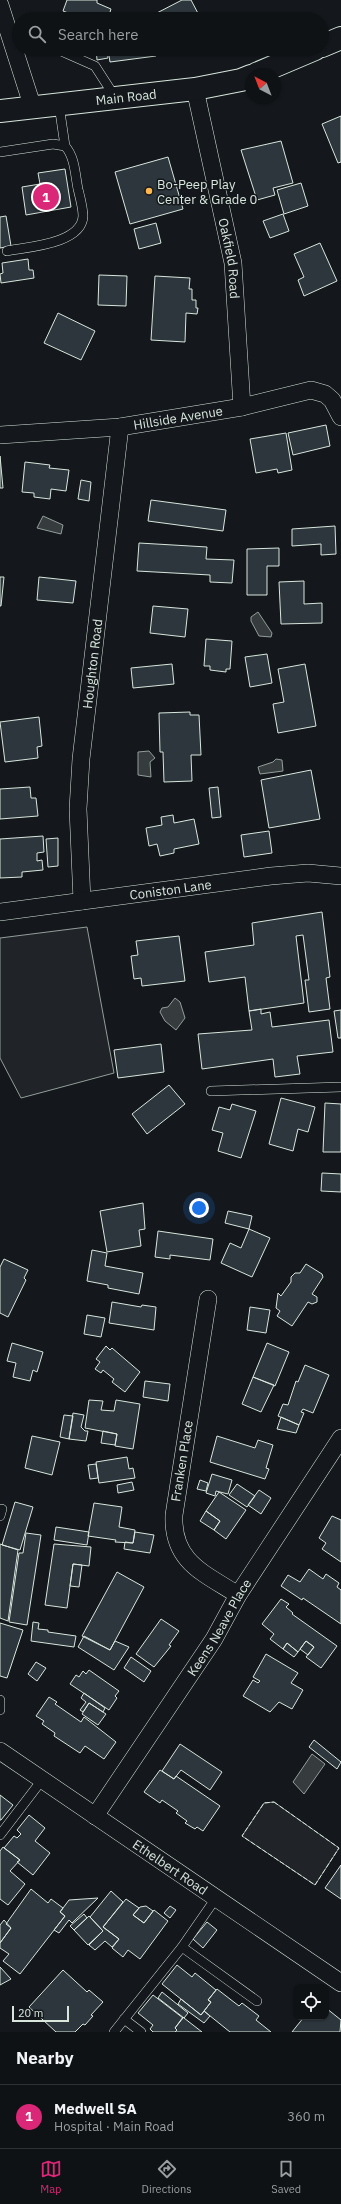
<!DOCTYPE html>
<html lang="en">
<head>
<meta charset="utf-8">
<style>
	:root { --surface:#0f1215; --page:#181b1e; --text:#f1f3f6; --muted:#9b9ea0; --line:#2f3234; --accent:#db2777 }
	body { margin:0; font-family:"IBM Plex Sans",sans-serif; background:var(--page); color:var(--text) }
	.controls { position:absolute; right:12px; bottom:12px; display:grid; overflow:hidden; border-radius:8px; box-shadow:0 1px 3px #0004 }
	.controls button { width:36px; height:36px; display:grid; place-items:center; padding:0; border:0; border-bottom:1px solid var(--line); background:var(--surface); color:var(--text); font:20px sans-serif }
	.compass { position:absolute; left:245px; top:68px; width:36px; height:36px; border-radius:50%; background:var(--surface); box-shadow:0 1px 3px #0004; rotate:318deg }
	.scale { position:absolute; left:12px; bottom:10px; width:57px; box-sizing:border-box; padding-left:4px; border:2px solid #d8e6dc; border-top:0; font-size:11px; line-height:14px; white-space:nowrap; color:#d8e6dc; -webkit-text-stroke:3px #14181c; paint-order:stroke }
	.you { position:absolute; left:199px; top:1208px; width:14px; height:14px; margin:-10px; border:3px solid #fff; border-radius:50%; background:#1a73e8; box-shadow:0 0 0 6px #1a73e833 }
	.badge { display:grid; place-items:center; width:26px; height:26px; border-radius:50%; background:var(--accent); color:#fff; font-size:13px; font-weight:700 }
	.pin { position:absolute; translate:-50% -50%; border:2px solid #fff; box-shadow:0 1px 4px #0006 }
	.list { margin:0; padding:0; list-style:none }
	h2 { display:flex; justify-content:space-between; align-items:center; height:52px; margin:0; padding:0 16px; font-size:17px }
	h2 small { font-size:13px; font-weight:400; color:var(--muted) }
	.list li { display:grid; grid-template-columns:26px 1fr auto; gap:12px; align-items:center; box-sizing:border-box; height:64px; padding:0 16px; border-top:1px solid var(--line) }
	.list b { display:block; font-size:15px; white-space:nowrap }
	.list p { margin:0; font-size:13px; white-space:nowrap; color:var(--muted) }
	.list em { font-size:13px; font-style:normal; color:var(--muted) }
	.icon { flex:none; width:22px; height:22px; fill:none; stroke:currentColor; stroke-width:2; stroke-linecap:round; stroke-linejoin:round }
	.map { position:relative; flex:none; width:341px; height:2032px; overflow:hidden }
	.search { position:absolute; background:var(--surface); box-shadow:0 1px 3px #0004; left:12px; right:12px; top:12px; height:44px; display:flex; align-items:center; gap:10px; box-sizing:border-box; padding:0 14px; border-radius:22px; color:var(--muted); font-size:15px }
	.sheet { height:116px; background:var(--surface) }
	nav { display:flex; justify-content:space-around; align-items:center; box-sizing:border-box; height:56px; border-top:1px solid var(--line); background:var(--surface); font-size:11px; color:var(--muted) }
	nav a { display:grid; justify-items:center; gap:2px }
	nav .on { color:var(--accent) }
	.map>svg:first-child { display:block }
</style>
</head>
<body>
<div class="map">
<svg width="341" height="2032" viewBox="0 0 341 2032">
	<rect width="100%" height="100%" fill="#14181c"/>
	<path fill="#202428" stroke="#939e99" d="M87 927 114 1073 21 1098 0 1058V938Z
		M274 1802 339 1848 315 1885 242 1836 264 1803Z"/>
	<path fill="#363b3e" stroke="#939e99" d="M43 516 63 525 61 534 37 528Z
		M258 612 272 633 271 637 259 636 251 621V617Z
		M149 751 155 758 150 762 151 777 138 775V752Z
		M276 759 282 760 283 771 260 774 258 767 273 762Z
		M175 998 180 1002 185 1018 176 1030 165 1021 160 1012 162 1008 168 1007Z
		M312 1754 325 1764 304 1794 293 1782Z"/>
	<path fill="#2c363c" stroke="#d8e6dc" d="M67 0H97V3L111 9 110 12 114 14 112 19H74L76 16 63 11Z
		M182 0H191L201 19H155L153 15Z
		M96 49H107L108 58 97 60Z
		M108 49H164V51L156 52V56L110 62Z
		M341 116V162L338 163 322 124Z
		M281 141 293 183 273 188 275 195 257 200 241 150Z
		M168 157 183 209 130 224 115 172Z
		M65 169 71 207 26 215 22 187 40 184 38 173Z
		M301 183 308 206 284 214 277 190Z
		M283 214 289 231 270 238 263 221Z
		M6 216 11 246 0 248V217Z
		M156 223 161 243 139 249 134 229Z
		M320 243 337 281 304 296 298 280 304 277 294 254Z
		M28 259 29 270H33L34 278 1 283 0 274 3 273 2 263Z
		M99 275 127 276 126 306 98 305Z
		M155 276 190 278 189 289H192V300H196V308H198L197 314 186 313 185 342 151 340Z
		M58 313 95 331 81 360 44 343Z
		M326 425 330 446 293 455 288 433Z
		M286 433 292 470 278 473 277 469 256 473 250 439Z
		M0 456 3 488H0Z
		M25 462 50 465 49 468 69 470 66 491 51 489 50 499 34 497V493L22 492Z
		M81 480 91 482 89 501 78 499Z
		M151 500 226 510 223 531 148 521Z
		M335 526 336 554 321 555V544L292 546V529Z
		M139 543 207 547 206 559 234 560 232 583 210 582V575L137 571Z
		M279 548V566H267V595H247V549Z
		M0 577H4L1 606H0Z
		M39 577 76 581 73 603 37 600Z
		M304 581V604L322 603V623L281 624 279 582Z
		M153 606 188 609 185 637 150 633Z
		M206 639 232 641 230 669H226V672L210 670V666H204Z
		M267 654 272 683 250 687 245 657Z
		M172 664 174 684 133 688 131 668Z
		M305 664 316 726 278 733 273 704 284 702 278 669Z
		M190 712V715H199L201 755H191L192 781 164 782 163 752H160L159 713Z
		M39 717 42 746 37 747 38 758 5 762 0 722Z
		M311 770 320 819 269 828 261 780Z
		M30 787 31 798H36L38 816 0 819V789Z
		M218 787 221 817 212 818 209 788Z
		M173 815 174 823 194 819 199 844 174 849V853L160 856 157 844 149 846 146 828 162 825 161 817Z
		M269 831 272 853 244 857 241 835Z
		M43 836 44 852 37 853V861L42 860 43 870 22 872V877L0 878V839Z
		M58 838V866L48 867 46 839Z
		M322 912 330 977 326 978 330 1009 309 1012 305 980H309L303 935 296 936 304 1003 249 1011 245 977 209 982 205 952 254 945 252 923Z
		M179 936 185 981 142 986 141 978 134 979 131 956 138 955 136 941Z
		M261 1009V1014L270 1012 272 1027 329 1020 333 1052 297 1056 300 1074 275 1077 273 1059 202 1069 198 1034 252 1030 249 1011Z
		M341 1010V1038H338L334 1011Z
		M161 1044 164 1072 118 1078 114 1050Z
		M169 1085 185 1104 147 1134 132 1114Z
		M281 1098 315 1107 308 1132 298 1129 293 1151 269 1144Z
		M325 1103 341 1104V1152H323Z
		M232 1104 256 1111 241 1158 218 1151 223 1133 212 1130 219 1107 230 1110Z
		M322 1173 341 1174V1192L321 1191Z
		M143 1203 145 1229 139 1230 141 1246 107 1252 100 1211Z
		M228 1211 252 1216 249 1229 225 1223Z
		M249 1229 270 1238 252 1277 221 1263 230 1243 241 1248Z
		M158 1231 213 1239 210 1260 170 1255V1259L155 1257Z
		M92 1250 107 1253 105 1266 143 1273 139 1294 108 1288V1285L87 1281Z
		M4 1259 28 1270 24 1278 26 1280 8 1317 0 1313V1267Z
		M306 1264 322 1274 323 1277 312 1294 317 1297V1302L312 1304 308 1302 292 1326 277 1316 280 1311 276 1308 278 1293 281 1296 291 1282V1277L295 1273H300Z
		M112 1302 141 1307 142 1305 156 1307 154 1330 109 1323Z
		M250 1307 270 1310 266 1333 247 1330Z
		M87 1315 105 1318 101 1337 84 1334Z
		M12 1343 43 1352 37 1372 33 1370 30 1381 13 1377 16 1363 7 1361Z
		M267 1343 289 1352 275 1386 253 1377Z
		M106 1346 110 1350 112 1348 140 1372 125 1392 112 1382 114 1379 103 1370 101 1373 95 1369 100 1362 96 1359Z
		M305 1365 329 1375 313 1413 303 1409 301 1412 304 1413 299 1425 278 1416 283 1404 288 1405 296 1381 298 1382Z
		M253 1377 274 1385 261 1412 242 1404Z
		M145 1381 170 1384 168 1401 143 1397Z
		M89 1400 103 1401 101 1410 114 1411 116 1400 140 1404 133 1449 115 1446 117 1434 85 1428Z
		M73 1413 84 1415 81 1427 85 1431H88L86 1441 69 1439Z
		M64 1415 73 1416 69 1439 60 1437Z
		M281 1417 299 1425 296 1433 277 1429Z
		M103 1431 117 1434 115 1445 101 1443Z
		M32 1436 60 1442 52 1475 25 1468Z
		M217 1436 255 1448 258 1440 273 1445 266 1468 269 1469 265 1479 210 1462Z
		M127 1457 129 1469 133 1468 135 1478 99 1483 96 1462Z
		M96 1464 98 1478 90 1479 88 1465Z
		M212 1474 232 1480 228 1494 216 1491 215 1496 206 1493Z
		M200 1480 208 1483 206 1491 197 1489Z
		M132 1482 134 1490 118 1493 117 1485Z
		M237 1484 255 1496 247 1507 229 1495Z
		M259 1490 271 1498 261 1514 248 1505Z
		M219 1492 246 1510 226 1539 214 1530 220 1521 206 1511Z
		M15 1502 33 1507 20 1550 2 1545Z
		M94 1503 122 1507 119 1527 135 1530 133 1543 115 1542 116 1540 88 1536Z
		M206 1511 220 1521 214 1530 200 1521Z
		M332 1516 341 1520V1562L322 1549 326 1543 319 1538Z
		M56 1527 89 1532 87 1545 54 1540Z
		M135 1532 154 1535 150 1553 124 1549 125 1542 133 1543Z
		M26 1533 41 1535 27 1625 9 1622 19 1553H23Z
		M0 1544 18 1550 8 1621 0 1618Z
		M54 1544 91 1547 89 1566 73 1564 67 1608 45 1605Z
		M73 1564 82 1565 79 1587 70 1586Z
		M309 1569 323 1579 326 1574 339 1583 337 1587 341 1590V1624L303 1598 302 1600 281 1586 288 1575 300 1582Z
		M117 1572 144 1587 110 1650 82 1636Z
		M281 1599 289 1604 286 1607 293 1613 292 1614 337 1646 321 1668 306 1657 314 1647 306 1641 298 1652 287 1643 283 1649 270 1639 274 1634 262 1624Z
		M161 1619 179 1631 169 1645 171 1646 154 1667 136 1654Z
		M33 1622 39 1623 38 1629 48 1630V1632L76 1636 74 1647 31 1641Z
		M0 1623 23 1630 7 1678 0 1676Z
		M84 1636 110 1650 115 1641 129 1647 114 1670 78 1647Z
		M306 1641 314 1647 308 1655 300 1649Z
		M287 1643 298 1652 294 1657 283 1649Z
		M266 1654 298 1673 291 1683 303 1690 292 1709 279 1702 270 1712 243 1696 253 1680 258 1683 260 1681 253 1677Z
		M131 1657 151 1671 144 1682 124 1668Z
		M36 1662 46 1668 37 1681 28 1674Z
		M89 1670 119 1691 115 1696 117 1698 109 1710 70 1684 76 1675 79 1677 83 1671 86 1674Z
		M84 1693 105 1708 103 1712 89 1703 83 1712 80 1710 86 1702 81 1698Z
		M49 1697 57 1702 55 1704 81 1722 84 1717 116 1742 104 1759 85 1746 80 1753 54 1736 55 1733 42 1724 44 1721 36 1716Z
		M89 1703 106 1714 98 1725 82 1714Z
		M314 1740 341 1762 337 1769 309 1747Z
		M180 1744 222 1772 210 1790 181 1770 174 1779 162 1771Z
		M160 1770 174 1779 176 1776 220 1806 203 1831 197 1827 195 1829 185 1823 187 1821 176 1813 178 1811 162 1800 160 1803 144 1792Z
		M0 1795 13 1805 1 1820H0Z
		M29 1815 45 1828 35 1841 50 1853 33 1875 17 1862 20 1860 4 1848 14 1836 17 1838 21 1834 17 1830Z
		M3 1847 20 1860 10 1871 25 1884 8 1905 0 1899V1851Z
		M341 1865V1899L325 1888Z
		M31 1889 48 1903 51 1899 63 1908 60 1912 65 1916 20 1974 3 1961 9 1954 0 1948V1943L11 1928 6 1924Z
		M111 1891 123 1902 103 1927 119 1939 112 1947 105 1941 95 1950 89 1945 103 1931 90 1917Z
		M98 1898 72 1923 69 1920 59 1933 54 1930 65 1916 60 1912 69 1900Z
		M126 1899 139 1908 133 1915 144 1923 154 1910 168 1921 140 1959 128 1950 123 1957 112 1948 119 1939 103 1927Z
		M146 1906 153 1911 144 1923 133 1915 140 1907Z
		M170 1906 176 1910 170 1918 164 1913Z
		M84 1914 87 1918 74 1930 70 1926Z
		M89 1916 103 1931 88 1945 74 1930Z
		M4 1920 11 1928 0 1943V1925Z
		M207 1922 217 1930 203 1948 193 1939Z
		M177 1965 192 1977 195 1973 216 1990 208 2000 211 2002 201 2015 162 1984Z
		M0 1967 11 1979 0 1985Z
		M63 1970 87 1992 89 1990 103 2002 91 2015 93 2016 85 2025 83 2024 75 2032H56L29 2007Z
		M217 1989 239 2006 242 2003 259 2016 256 2020 271 2032H230L204 2011 211 2002 208 2000Z
		M162 1992 188 2013 184 2018 158 1998Z
		M153 1995 183 2018 175 2028 177 2030 175 2032H153L150 2029 153 2025 138 2013Z
		M181 1999 201 2015 204 2011 210 2016 204 2023 178 2004Z
		M326 2008 341 2020 340 2032H292L304 2017H326Z
		M183 2017 184 2018 202 2032H175L177 2030 175 2028Z"/>
	<g fill="none" stroke-linecap="round" stroke-linejoin="round">
		<g stroke="#d8e6dc" stroke-width="10">
			<path id="service" d="M61 51 95 66 115 97
				M59 105 65 146
				M0 152 53 144 65 146C75 157 75 174 78 189 80 197 83 208 83 216 82 244 27 247 7 251
				M211 1091 341 1087
				M0 1516 2 1509
				M0 1700V1710
				M0 1835 42 1780
				M182 1947 257 2001
				M124 2019 141 2032
				M114 2032 182 1947 216 1898"/>
		</g>
		<g stroke="#d8e6dc" stroke-width="18">
			<g id="minor">
				<path d="M0 5 33 108"/>
				<path id="s1" d="M195 89 233 263 242 407"/>
				<path id="s2" d="M0 435 120 427 242 407 311 390 325 394 332 400 341 417"/>
				<path id="s3" d="M82 901 78 809 81 759 120 427"/>
				<path id="s4" d="M0 912 271 876 308 873 341 876"/>
				<path d="M208 1299 174 1515C172 1562 204 1573 238 1595"/>
				<path id="s5" d="M0 1751 341 1983"/>
				<path id="s6" d="M95 1816 214 1639 238 1595 341 1438"/>
			</g>
		</g>
		<g stroke="#d8e6dc" stroke-width="24">
			<g id="secondary">
				<path d="M322 46 341 38"/>
				<path d="M256 74 315 49"/>
				<path id="s7" d="M0 111 195 89 241 80 251 76"/>
			</g>
		</g>
		<use href="#service" stroke="#14181c" stroke-width="9"/>
		<use href="#minor" stroke="#14181c" stroke-width="17"/>
		<use href="#secondary" stroke="#14181c" stroke-width="22"/>
		<path stroke="#d8e6dc" stroke-width="1" stroke-dasharray="5 2" stroke-linecap="butt" d="M274 1802 339 1848 315 1885 242 1836 264 1803Z"/>
	</g>
	<circle fill="#ffb74d" stroke="#14181c" stroke-width="1.5" cx="149" cy="191" r="4"/>
	<g text-anchor="middle" dominant-baseline="central" stroke-width="3" stroke-linejoin="round" paint-order="stroke">
		<g font-size="13" fill="#d8e6dc" stroke="#14181c">
			<text stroke="none"><textPath href="#s7" startOffset="127">Main Road</textPath></text>
			<text stroke="none"><textPath href="#s1" startOffset="173">Oakfield Road</textPath></text>
			<text stroke="none"><textPath href="#s2" startOffset="179">Hillside Avenue</textPath></text>
			<text stroke="none"><textPath href="#s3" startOffset="238">Houghton Road</textPath></text>
			<text stroke="none"><textPath href="#s4" startOffset="172">Coniston Lane</textPath></text>
			<text transform="translate(182 1461) rotate(-81)">Franken Place</text>
			<text stroke="none"><textPath href="#s6" startOffset="226">Keens Neave Place</textPath></text>
			<text stroke="none"><textPath href="#s5" startOffset="206">Ethelbert Road</textPath></text>
		</g>
		<g font-size="13" fill="#d8e6dc" stroke="#14181c" text-anchor="start">
			<text x="157" y="184">Bo-Peep Play<tspan x="157" dy="15">Center &amp; Grade 0</tspan></text>
		</g>
	</g>
</svg>
<div class="controls">
<button><svg class="icon" aria-label="locate" viewBox="0 0 24 24"><circle cx="12" cy="12" r="6"/><path d="M12 2v4M12 18v4M2 12h4M18 12h4"/></svg></button>
</div>
<svg class="compass" viewBox="-18 -18 36 36"><path d="M0-13l5 13h-10z" fill="#e53935"/><path d="M0 13l5-13h-10z" fill="#9b9ea0"/></svg>
<div class="scale">20 m</div>
<div class="you"></div>
<div class="pin badge" style="left:46px;top:197px">1</div>
<div class="search"><svg class="icon" aria-label="search" viewBox="0 0 24 24"><circle cx="10" cy="10" r="6"/><path d="M15 15l6 6"/></svg>Search here</div>
</div>
<section class="sheet">
<h2>Nearby<small></small></h2>
<ul class="list">
<li><span class="badge">1</span><div><b>Medwell SA</b><p>Hospital · Main Road</p></div><em>360 m</em></li>
</ul>
</section>
<nav>
<a class="on"><svg class="icon" aria-label="map" viewBox="0 0 24 24"><path d="M3 6l6-2 6 2 6-2v14l-6 2-6-2-6 2zM9 4v14M15 6v14"/></svg>Map</a>
<a><svg class="icon" aria-label="directions" viewBox="0 0 24 24"><path d="M12 3l9 9-9 9-9-9zM9 14v-3h6M13 9l2 2-2 2"/></svg>Directions</a>
<a><svg class="icon" aria-label="saved" viewBox="0 0 24 24"><path d="M7 4h10v16l-5-4-5 4z"/></svg>Saved</a>
</nav>
</body>
</html>
